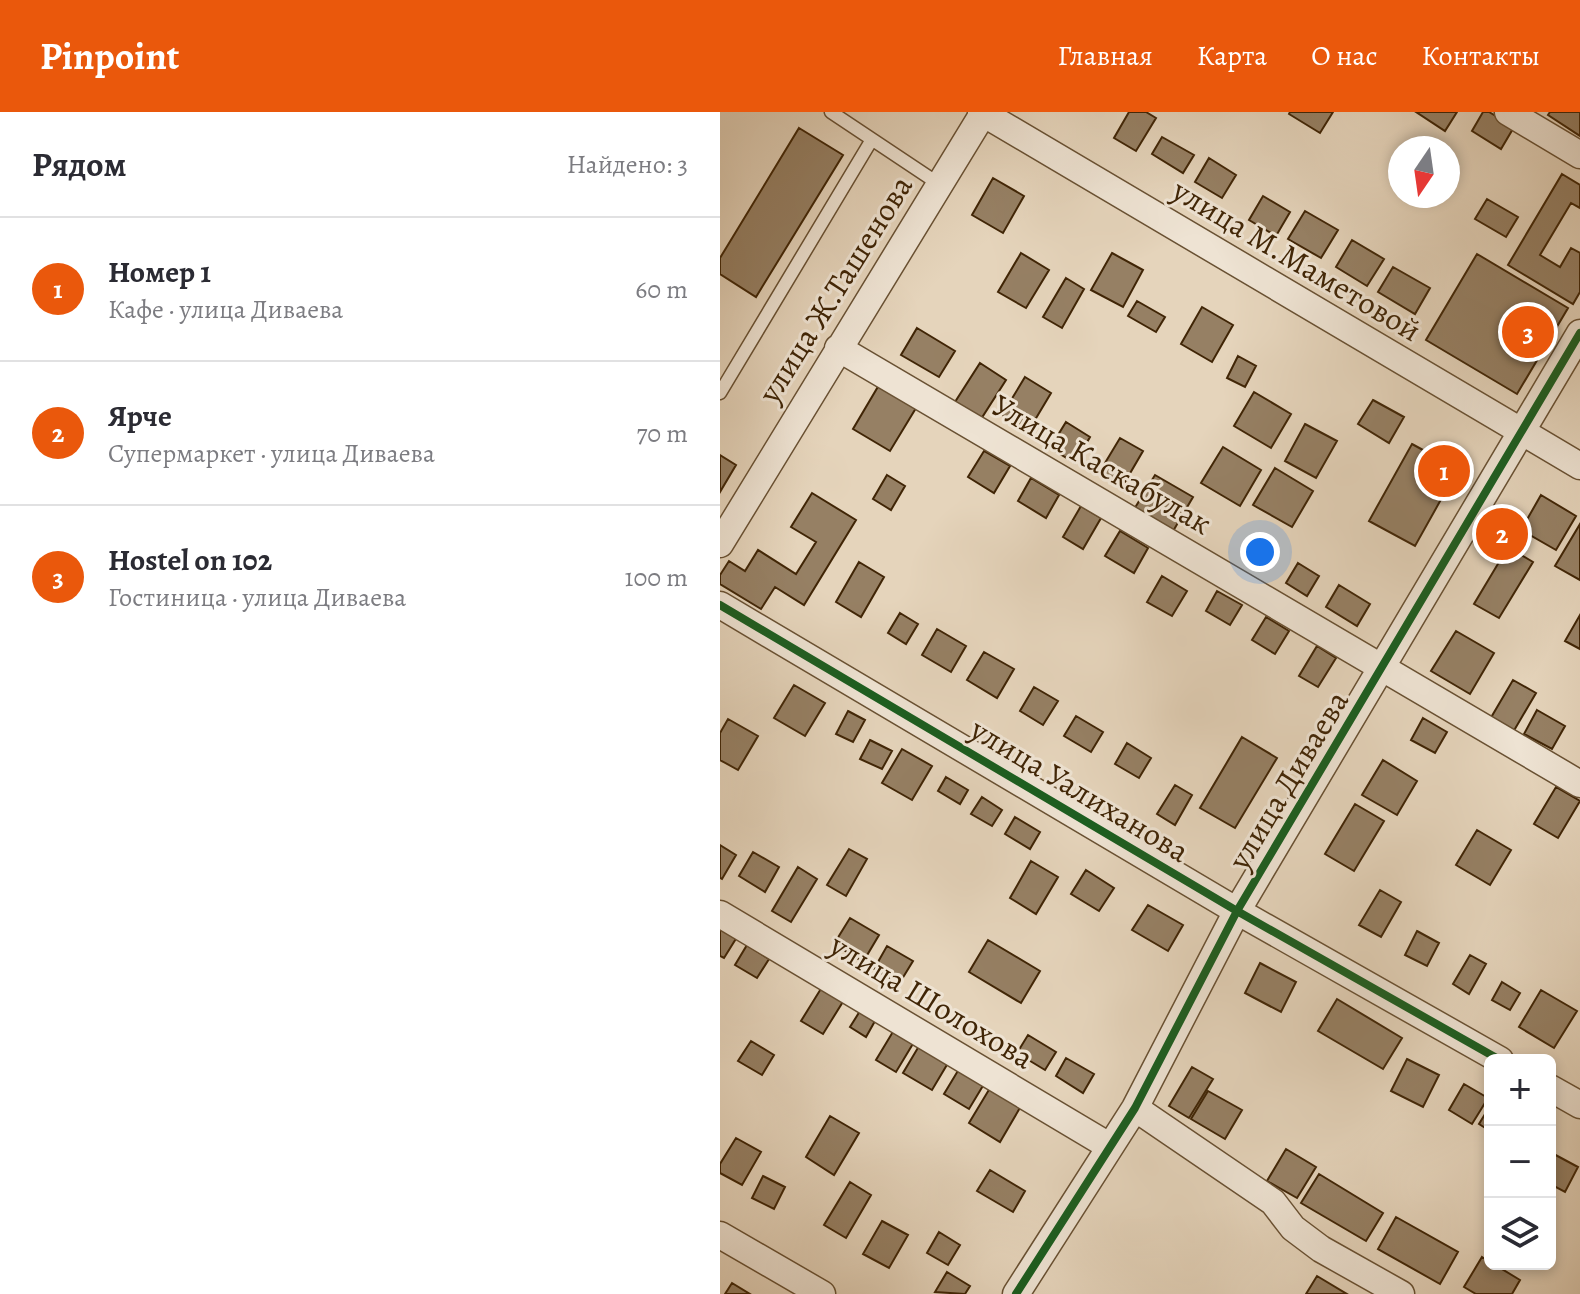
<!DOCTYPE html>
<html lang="ru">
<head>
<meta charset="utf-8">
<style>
	:root { --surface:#fff; --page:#f7f7f7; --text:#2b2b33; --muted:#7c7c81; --line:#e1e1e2; --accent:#ea580c }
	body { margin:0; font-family:Alegreya,serif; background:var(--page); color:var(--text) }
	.controls { position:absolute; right:24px; bottom:24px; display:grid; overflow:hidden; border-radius:12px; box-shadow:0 4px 12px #0003 }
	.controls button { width:72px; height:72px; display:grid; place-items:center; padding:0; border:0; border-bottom:2px solid var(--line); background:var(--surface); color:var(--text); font:40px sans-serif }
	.compass { position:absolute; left:668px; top:24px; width:72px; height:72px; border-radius:50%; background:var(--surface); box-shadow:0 4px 12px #0003; rotate:193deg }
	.you { position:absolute; left:540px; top:440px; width:28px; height:28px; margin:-20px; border:6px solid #fff; border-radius:50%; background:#1a73e8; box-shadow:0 0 0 12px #1a73e833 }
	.badge { display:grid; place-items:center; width:52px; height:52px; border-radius:50%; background:var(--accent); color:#fff; font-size:26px; font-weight:700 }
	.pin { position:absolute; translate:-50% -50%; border:4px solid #fff; box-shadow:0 2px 8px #0006 }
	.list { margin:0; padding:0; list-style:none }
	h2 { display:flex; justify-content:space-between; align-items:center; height:104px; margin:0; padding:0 32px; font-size:34px }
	h2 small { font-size:26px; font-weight:400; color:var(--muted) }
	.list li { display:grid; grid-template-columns:52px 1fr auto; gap:24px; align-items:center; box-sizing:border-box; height:144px; padding:0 32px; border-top:2px solid var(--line) }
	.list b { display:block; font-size:30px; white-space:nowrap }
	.list p { margin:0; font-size:26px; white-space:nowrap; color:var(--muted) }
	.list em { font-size:26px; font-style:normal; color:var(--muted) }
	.icon { flex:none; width:44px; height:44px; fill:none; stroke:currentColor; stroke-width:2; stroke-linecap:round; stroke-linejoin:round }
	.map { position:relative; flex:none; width:860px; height:1182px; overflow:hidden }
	header { display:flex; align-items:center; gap:48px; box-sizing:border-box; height:112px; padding:0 40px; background:var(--accent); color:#fff }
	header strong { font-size:38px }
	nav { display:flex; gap:44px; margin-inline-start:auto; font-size:28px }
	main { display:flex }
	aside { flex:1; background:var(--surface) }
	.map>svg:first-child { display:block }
</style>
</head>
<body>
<header>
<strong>Pinpoint</strong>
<nav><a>Главная</a><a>Карта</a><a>О нас</a><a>Контакты</a></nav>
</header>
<main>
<aside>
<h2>Рядом<small>Найдено: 3</small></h2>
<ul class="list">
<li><span class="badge">1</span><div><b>Номер 1</b><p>Кафе · улица Диваева</p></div><em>60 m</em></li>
<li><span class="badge">2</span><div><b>Ярче</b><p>Супермаркет · улица Диваева</p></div><em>70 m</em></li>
<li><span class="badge">3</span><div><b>Hostel on 102</b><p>Гостиница · улица Диваева</p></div><em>100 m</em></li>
</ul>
</aside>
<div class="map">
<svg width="860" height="1182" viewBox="0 0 860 1182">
	<rect width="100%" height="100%" fill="#e5d4bb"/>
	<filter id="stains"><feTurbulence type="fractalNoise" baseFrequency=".0025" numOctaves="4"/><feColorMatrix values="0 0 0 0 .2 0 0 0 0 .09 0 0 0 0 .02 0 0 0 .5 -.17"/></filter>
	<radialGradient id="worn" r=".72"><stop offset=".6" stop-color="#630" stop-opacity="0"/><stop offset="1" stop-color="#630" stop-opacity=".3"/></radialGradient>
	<path fill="#968064" stroke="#402506" stroke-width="2" d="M409 0H426L436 6 416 39 394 26Z
		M570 0H613L600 21 569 2Z
		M696 0H737L725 19Z
		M763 0H769L794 15 781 37 752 19Z
		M830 0H860V24L828 3Z
		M79 16 123 43 36 185 0 162V146Z
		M442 25 474 43 463 61 432 42Z
		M489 46 516 63 502 86 475 70Z
		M842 62 860 73V96L851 91 820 143 840 155 851 136 860 141V180L853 192 788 153Z
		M273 66 304 84 283 121 252 103Z
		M543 84 570 100 556 124 529 108Z
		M767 87 798 105 786 125 755 107Z
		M585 99 618 118 601 146 568 127Z
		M632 128 664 147 647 174 616 155Z
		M301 141 329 158 306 196 278 180Z
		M392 141 423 158 403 195 371 178Z
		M757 142 848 196 797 282 706 228Z
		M673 155 710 176 695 202 658 180Z
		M346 166 364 177 342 216 323 205Z
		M417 189 445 205 436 220 408 204Z
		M482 195 513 213 492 250 461 232Z
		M197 216 235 239 219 265 181 243Z
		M518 244 536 254 525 275 507 266Z
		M260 251 286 268 261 307 235 290Z
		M305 265 331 281 309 318 282 303Z
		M159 273 196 296 170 339 133 317Z
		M534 280 571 302 551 336 514 314Z
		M653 288 684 305 669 331 638 312Z
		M346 310 370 325 355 351 330 336Z
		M585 312 617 329 596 366 565 349Z
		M400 326 423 339 402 375 379 361Z
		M692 332 738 357 695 434 649 409Z
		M503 335 541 358 520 394 481 371Z
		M264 339 290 354 274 381 248 365Z
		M0 343 16 353 0 380Z
		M555 356 593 379 572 415 533 393Z
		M167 363 185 374 171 398 153 387Z
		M435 363 473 385 452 421 413 399Z
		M311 366 339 383 326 406 298 389Z
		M92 381 136 408 84 493 55 475 41 497 0 472V463L9 449 25 459 38 438 76 462 96 430 71 415Z
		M821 383 856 404 836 438 801 418Z
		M361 394 381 406 363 437 343 425Z
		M860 412V468L835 454Z
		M400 419 428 436 414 461 385 444Z
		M788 435 813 450 779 506 754 492Z
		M139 450 164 465 141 505 116 490Z
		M578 451 599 464 587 484 566 471Z
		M442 464 467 479 452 504 427 490Z
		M619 473 650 492 637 514 606 495Z
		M497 479 522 493 510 513 486 499Z
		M180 501 198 512 186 532 168 521Z
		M860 503V537L845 529Z
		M546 505 569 519 555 542 532 528Z
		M217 517 246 534 231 560 202 543Z
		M736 519 774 541 750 582 711 559Z
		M597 534 616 546 598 575 579 564Z
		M264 540 294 557 277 586 247 568Z
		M793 568 816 581 792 622 769 609Z
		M74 573 105 591 85 624 54 606Z
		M314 575 338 589 323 613 300 599Z
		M817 598 845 614 832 637 804 622Z
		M128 599 145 608 133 630 116 622Z
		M356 604 383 620 371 640 344 624Z
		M703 606 727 620 715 641 691 628Z
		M8 607 38 624 18 658 0 648V621Z
		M522 625 557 646 515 716 480 696Z
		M150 628 172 639 162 657 140 647Z
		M407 631 431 646 419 666 395 652Z
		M182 637 212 654 192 688 162 671Z
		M663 648 697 669 677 703 642 683Z
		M226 665 248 678 240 692 218 679Z
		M455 673 472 683 455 713 437 702Z
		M836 675 860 689 838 726 814 712Z
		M262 685 282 698 272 714 251 702Z
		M635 692 664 709 634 759 605 742Z
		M295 705 320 720 310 737 285 722Z
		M757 718 791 738 770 773 736 753Z
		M0 733 16 743 2 767 0 766Z
		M129 737 147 747 126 784 107 773Z
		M33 740 59 755 45 780 19 764Z
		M311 749 338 765 316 802 290 786Z
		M78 755 97 767 71 810 52 799Z
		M366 758 394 776 379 799 351 782Z
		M660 778 681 790 661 825 639 813Z
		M428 793 463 813 448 839 412 818Z
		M130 806 159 823 143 850 114 832Z
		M0 815 17 825 4 846 0 844Z
		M697 819 719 831 707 854 685 843Z
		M268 828 320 859 301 891 249 860Z
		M27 833 49 847 37 866 15 853Z
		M167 834 193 849 179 872 154 857Z
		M750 843 766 852 749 882 733 872Z
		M540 851 576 870 561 900 525 881Z
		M782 870 800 881 790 898 772 888Z
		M102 875 124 888 103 922 81 909Z
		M821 878 857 899 834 936 799 915Z
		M617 887 682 926 663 957 598 919Z
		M140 899 155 909 146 925 130 915Z
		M174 918 194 930 176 960 156 948Z
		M308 923 336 940 325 958 297 941Z
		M31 929 54 943 42 963 18 949Z
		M199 934 228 951 212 978 183 961Z
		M346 946 374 962 363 981 336 964Z
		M687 947 719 963 703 995 671 979Z
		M472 955 493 967 469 1006 449 994Z
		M239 957 264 972 249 997 224 982Z
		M744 972 768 986 752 1012 729 998Z
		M270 976 301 994 280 1030 249 1011Z
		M488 979 522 998 505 1027 471 1007Z
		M770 994V1019L759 1012Z
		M110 1004 139 1021 114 1063 86 1045Z
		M16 1026 41 1040 22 1073 0 1061V1052Z
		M566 1037 596 1055 577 1086 547 1069Z
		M830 1040 858 1055 845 1080 830 1072Z
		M270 1058 305 1079 293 1100 257 1079Z
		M599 1062 663 1101 646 1129 581 1091Z
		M43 1064 65 1075 54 1097 32 1086Z
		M130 1070 151 1083 126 1126 104 1113Z
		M676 1105 738 1140 720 1172 658 1137Z
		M162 1109 188 1123 169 1156 143 1142Z
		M219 1120 240 1133 228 1153 207 1141Z
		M762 1145 800 1168 792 1182H756L744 1175Z
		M227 1160 250 1174 245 1182 215 1180Z
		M597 1164 627 1182H586Z
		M12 1171 30 1182H5Z"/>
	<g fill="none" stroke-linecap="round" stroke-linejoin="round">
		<g stroke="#695133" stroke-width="15">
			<path id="lane" d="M111 0 219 72
				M0 281 151 29"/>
		</g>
		<g stroke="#695133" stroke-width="29">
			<path id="street" d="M261 0 860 354
				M788 0 860 43
				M118 236 860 672
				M0 432 264 0
				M0 493 517 799 780 948
				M0 802 389 1034
				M830 976 860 993
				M415 996 553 1090 573 1116 601 1137 681 1182
				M0 1123 102 1182
				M296 1182 415 996 517 799 860 221"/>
		</g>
		<use href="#lane" stroke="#eee3d3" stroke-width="12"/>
		<use href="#street" stroke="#eee3d3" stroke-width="26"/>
		<g stroke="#eee3d3" stroke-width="13">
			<path id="cycleway" d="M0 493 517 799 780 948
				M296 1182 415 996 517 799 860 221"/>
		</g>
		<use href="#cycleway" stroke="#1b5e20" stroke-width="8"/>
	</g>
	<g text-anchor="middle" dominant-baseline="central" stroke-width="6" stroke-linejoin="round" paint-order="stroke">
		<g font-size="32" fill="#402506" stroke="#eee3d3">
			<text transform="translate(577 148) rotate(31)">улица М.Маметовой</text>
			<text transform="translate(115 177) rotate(-58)">улица Ж.Ташенова</text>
			<text transform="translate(382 352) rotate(30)">Улица Каскабулак</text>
			<text transform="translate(568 668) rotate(-59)">улица Диваева</text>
			<text transform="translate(360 678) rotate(31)">улица Уалиханова</text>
			<text transform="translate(212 889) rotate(31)">улица Шолохова</text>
		</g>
	</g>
	<rect width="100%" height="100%" filter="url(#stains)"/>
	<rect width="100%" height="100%" fill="url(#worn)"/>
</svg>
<div class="controls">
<button>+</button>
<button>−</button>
<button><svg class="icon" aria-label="layers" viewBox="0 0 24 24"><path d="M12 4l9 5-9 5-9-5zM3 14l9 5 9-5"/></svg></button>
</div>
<svg class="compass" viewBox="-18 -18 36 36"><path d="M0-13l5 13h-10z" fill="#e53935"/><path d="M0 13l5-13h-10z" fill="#7c7c81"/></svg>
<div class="you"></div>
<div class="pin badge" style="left:724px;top:359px">1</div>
<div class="pin badge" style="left:782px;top:422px">2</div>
<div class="pin badge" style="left:808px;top:220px">3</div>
</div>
</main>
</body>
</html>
